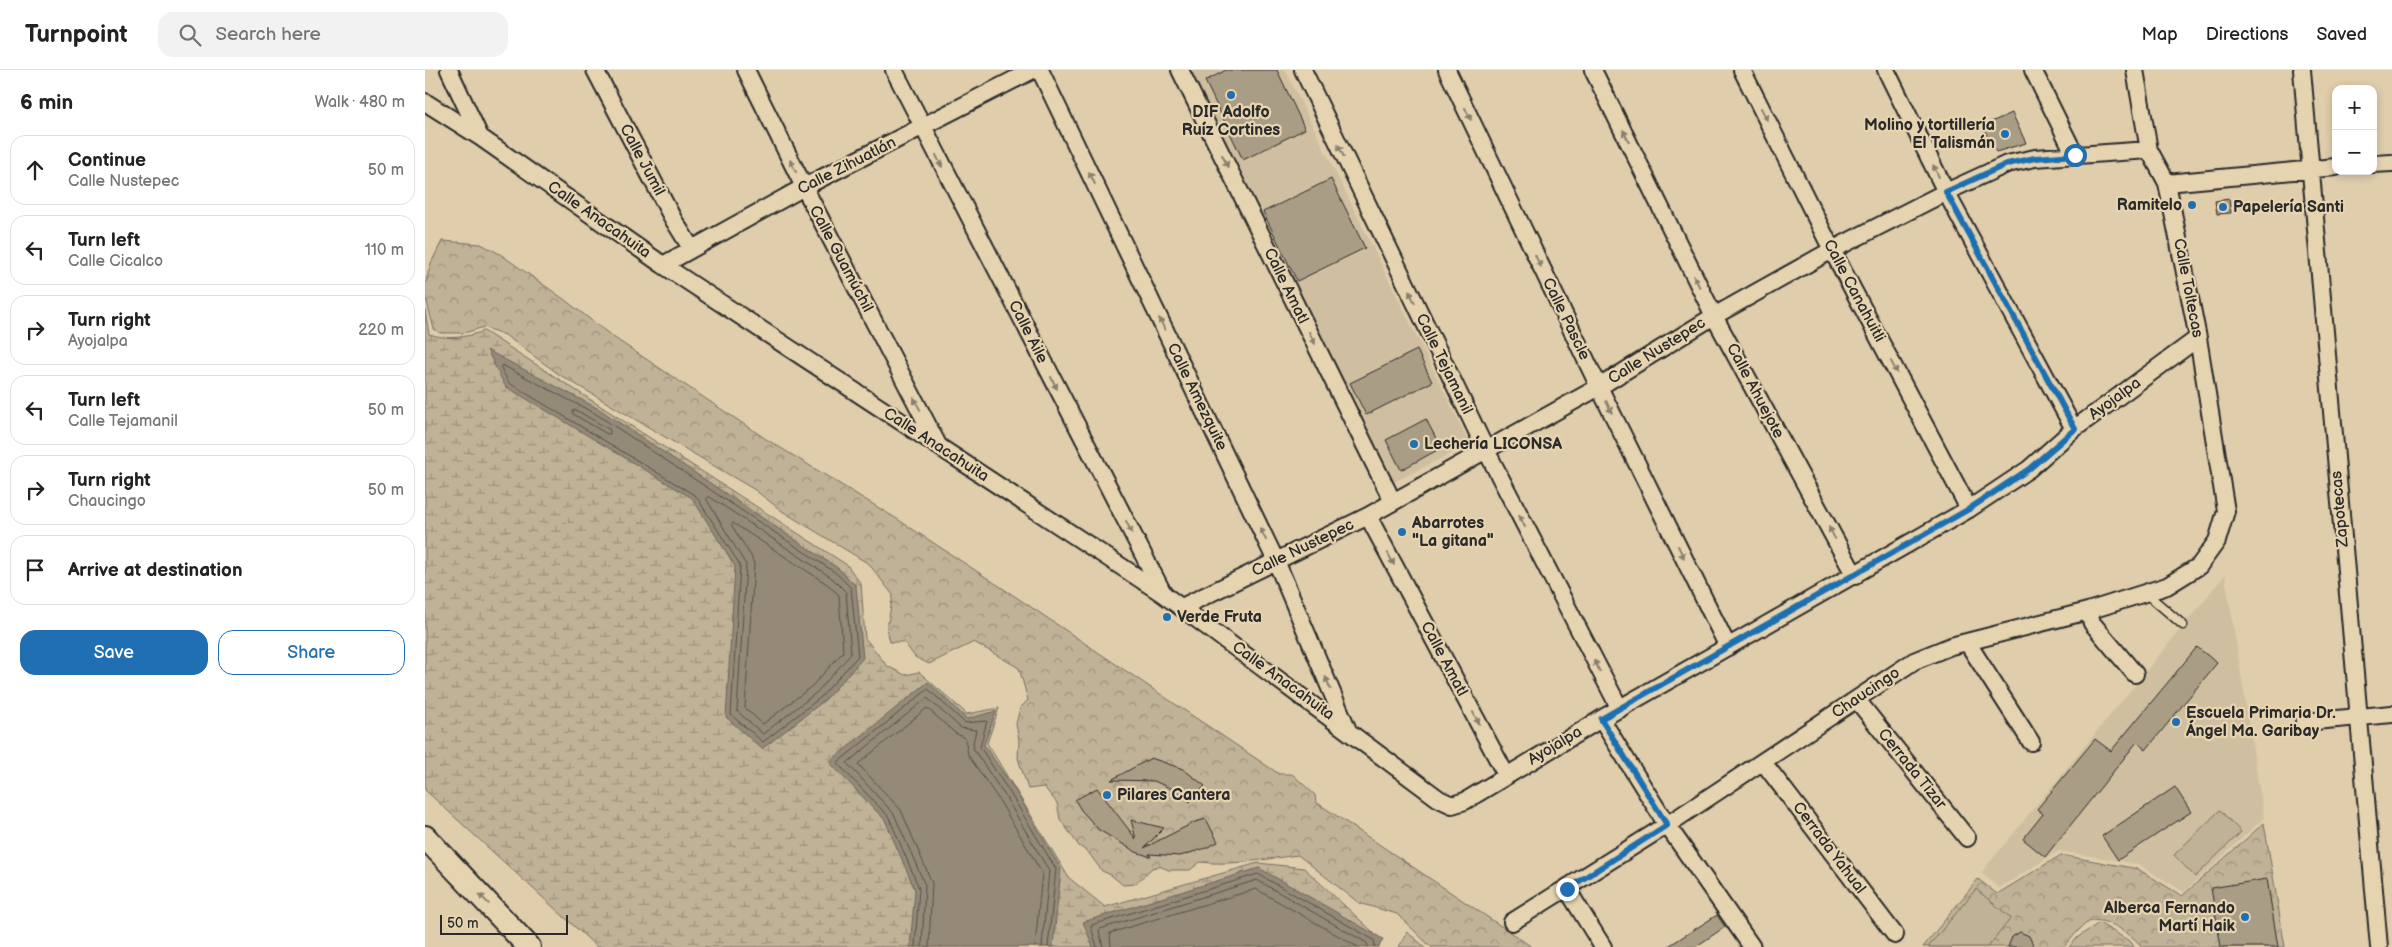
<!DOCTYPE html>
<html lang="en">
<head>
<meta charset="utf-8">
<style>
	:root { --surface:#fff; --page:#f2f2f2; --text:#222; --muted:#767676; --line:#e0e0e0; --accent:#1f6fb2 }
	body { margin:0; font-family:"Balsamiq Sans",sans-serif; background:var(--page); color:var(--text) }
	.controls { position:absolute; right:15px; top:15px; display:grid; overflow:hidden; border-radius:10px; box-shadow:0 2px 8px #0003 }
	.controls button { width:45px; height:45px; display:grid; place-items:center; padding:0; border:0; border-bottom:1px solid var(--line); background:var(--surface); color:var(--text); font:25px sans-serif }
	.scale { position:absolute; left:15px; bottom:12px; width:128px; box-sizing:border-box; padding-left:5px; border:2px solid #2b2b2b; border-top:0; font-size:14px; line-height:18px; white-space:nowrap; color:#2b2b2b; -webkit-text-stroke:4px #e6d4b1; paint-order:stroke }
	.stop { position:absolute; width:15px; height:15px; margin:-11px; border:4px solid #1f6fb2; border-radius:50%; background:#fff }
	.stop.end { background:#1f6fb2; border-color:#fff; box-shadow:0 1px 5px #0008 }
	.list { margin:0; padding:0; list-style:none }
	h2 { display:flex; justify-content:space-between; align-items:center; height:65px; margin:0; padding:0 20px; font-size:21px }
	h2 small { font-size:16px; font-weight:400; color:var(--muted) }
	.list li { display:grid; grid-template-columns:32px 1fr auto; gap:15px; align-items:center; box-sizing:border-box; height:70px; margin:0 10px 10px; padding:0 10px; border:1px solid var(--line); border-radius:15px }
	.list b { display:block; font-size:19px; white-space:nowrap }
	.list p { margin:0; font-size:16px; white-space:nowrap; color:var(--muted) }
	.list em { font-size:16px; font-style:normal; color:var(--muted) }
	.actions { display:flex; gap:10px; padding:15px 20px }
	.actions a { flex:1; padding:11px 0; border:1px solid var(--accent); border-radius:15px; text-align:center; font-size:18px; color:var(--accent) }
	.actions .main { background:var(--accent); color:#fff }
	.icon { flex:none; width:28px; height:28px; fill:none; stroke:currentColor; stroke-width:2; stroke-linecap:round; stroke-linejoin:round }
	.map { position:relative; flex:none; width:1967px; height:877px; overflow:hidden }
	header { display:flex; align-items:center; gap:30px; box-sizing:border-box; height:70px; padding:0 25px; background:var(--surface); border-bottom:1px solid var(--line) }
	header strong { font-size:24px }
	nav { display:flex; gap:28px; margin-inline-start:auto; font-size:18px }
	.search { width:350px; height:45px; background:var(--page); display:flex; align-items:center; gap:12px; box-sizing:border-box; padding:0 18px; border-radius:15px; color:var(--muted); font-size:19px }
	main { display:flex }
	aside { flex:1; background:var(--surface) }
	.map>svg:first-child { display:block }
</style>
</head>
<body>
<header>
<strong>Turnpoint</strong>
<div class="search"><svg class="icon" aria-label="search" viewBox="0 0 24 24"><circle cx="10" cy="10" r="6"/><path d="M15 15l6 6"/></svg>Search here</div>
<nav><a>Map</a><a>Directions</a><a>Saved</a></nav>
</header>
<main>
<aside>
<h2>6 min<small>Walk · 480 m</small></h2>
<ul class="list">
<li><svg class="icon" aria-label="ahead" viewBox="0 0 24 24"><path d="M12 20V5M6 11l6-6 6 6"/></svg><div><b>Continue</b><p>Calle Nustepec</p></div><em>50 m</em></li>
<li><svg class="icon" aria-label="left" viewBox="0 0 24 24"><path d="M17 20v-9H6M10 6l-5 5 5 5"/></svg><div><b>Turn left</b><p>Calle Cicalco</p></div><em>110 m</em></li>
<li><svg class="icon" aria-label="right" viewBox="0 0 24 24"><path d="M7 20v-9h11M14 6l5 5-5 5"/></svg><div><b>Turn right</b><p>Ayojalpa</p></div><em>220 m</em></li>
<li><svg class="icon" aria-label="left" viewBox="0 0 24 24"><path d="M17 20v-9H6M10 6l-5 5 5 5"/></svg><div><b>Turn left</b><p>Calle Tejamanil</p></div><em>50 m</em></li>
<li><svg class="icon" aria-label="right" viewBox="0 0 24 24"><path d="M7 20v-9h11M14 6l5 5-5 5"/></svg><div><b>Turn right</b><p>Chaucingo</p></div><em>50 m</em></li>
<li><svg class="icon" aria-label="arrive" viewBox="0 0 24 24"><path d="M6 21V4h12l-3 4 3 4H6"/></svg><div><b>Arrive at destination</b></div></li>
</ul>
<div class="actions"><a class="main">Save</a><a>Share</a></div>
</aside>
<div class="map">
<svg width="1967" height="877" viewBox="0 0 1967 877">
	<defs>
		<pattern id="wetland-marsh" width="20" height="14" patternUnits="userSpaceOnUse" patternTransform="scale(1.25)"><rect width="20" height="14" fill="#c0b296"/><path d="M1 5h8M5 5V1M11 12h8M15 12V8" fill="none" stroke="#9c917b"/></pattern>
		<pattern id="park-crowns" width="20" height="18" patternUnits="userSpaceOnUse" patternTransform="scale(1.25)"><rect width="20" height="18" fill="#c0b296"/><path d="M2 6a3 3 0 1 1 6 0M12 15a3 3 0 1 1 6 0" fill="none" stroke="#9c917b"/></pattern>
	</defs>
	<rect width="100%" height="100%" fill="#dfcdac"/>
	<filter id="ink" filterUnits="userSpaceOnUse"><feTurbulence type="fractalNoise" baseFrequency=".02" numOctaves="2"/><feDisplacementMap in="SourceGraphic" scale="10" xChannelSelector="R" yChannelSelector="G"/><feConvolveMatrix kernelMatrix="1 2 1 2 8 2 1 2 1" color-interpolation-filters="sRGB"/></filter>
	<g filter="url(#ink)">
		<path fill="#cfbfa0" d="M763 0H860L1045 374 967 413Z
			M1800 505 1839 748 1759 822 1713 794 1634 781 1574 818 1556 803Z"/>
		<path fill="url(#wetland-marsh)" stroke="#766e60" d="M0 240 4 264C23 270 39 268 59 261L422 495 436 514 440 568 462 596 480 605 494 602 542 644 574 638 562 673 644 808 680 837 833 793 879 798 949 863 936 877H172L0 720Z"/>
		<path fill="url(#park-crowns)" stroke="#766e60" d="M17 171 56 174 75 184 140 230 188 267 341 369 472 449 597 531 854 704H867L890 725 891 732 1107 877H1006L972 844 934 833 873 785C840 789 807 796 775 792L765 800H744L734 796 727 798 710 814 698 815 686 805 677 801 663 782 654 776 635 749 632 733 619 717 603 719 593 688 594 670 591 654 595 638 603 630 594 598 549 572 504 594 490 587 479 572H465L462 558 468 525 444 494 357 441 330 420 135 305 80 265 59 257 39 263H15L9 259 0 225V215L6 193Z
			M1839 753 1860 877H1717C1708 865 1679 845 1664 852 1655 856 1646 870 1639 877H1498L1553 809 1572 824 1636 785 1713 799 1757 826Z
			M1674 853 1706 872 1709 877H1644L1653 867Z
			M982 862 1000 877H974Z"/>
		<path fill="#c0b296" stroke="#766e60" d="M1795 740 1816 762 1770 807 1749 785Z
			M1551 819 1586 848 1563 877H1503Z"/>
		<path fill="#958a78" stroke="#6b6459" d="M62 280 174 339 414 499 431 516 438 588 400 630 337 679 301 647 310 496 267 428 80 316Z
			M503 612 542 649 571 641 559 675 590 720 636 799 628 877H485L490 820 460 750 404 692Z
			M834 798 958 869 954 877H668L658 852Z"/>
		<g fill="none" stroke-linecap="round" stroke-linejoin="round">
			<path stroke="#55514a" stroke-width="1" d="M77 295 171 344 411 503 426 518 433 586 396 627 338 672 306 645 315 495 271 426 84 313 76 298Z
				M151 340 185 360V364H182L148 344V341Z
				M282 427H285L407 508 421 522 426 584 392 622 338 664 312 641 321 495 282 430Z
				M308 453 402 514 414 525 418 582 387 616 338 654 320 638 329 494 326 486 307 456Z
				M490 877 494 818 464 747 412 693 503 619 540 653 562 651 555 677 585 723 631 799 623 877
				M497 877 500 815 469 744 422 693 502 628 536 658 551 660 548 673 549 680 580 726 624 801 617 877
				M504 877 507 813 476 740 433 694 502 638 530 663 540 668 543 685 574 730 617 803 610 877
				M672 877 666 857 667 855 833 804 949 870 950 877
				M678 877 674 861 675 859 832 810 942 873 943 877
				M686 877 685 863 831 819 933 877"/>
		</g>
		<path fill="#aa9d85" stroke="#2b2b2b" d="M801 0H852L880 59 818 90 780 11Z
			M1587 43 1601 73 1571 82 1557 56Z
			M906 109 940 178 872 211 838 142Z
			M1804 129 1806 143 1792 144 1790 131Z
			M992 280 1007 312 941 345 925 313Z
			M1001 349 1016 378 976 400 961 370Z
			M1772 577 1792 593 1721 680 1712 672 1620 787 1598 769 1618 744 1612 739 1670 669 1686 681Z
			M726 688 758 699 780 716 765 732 747 719 729 711 686 710Z
			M1750 717 1766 742 1693 790 1677 766Z
			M672 718 711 769 706 750 739 758 719 778 770 752 781 749 793 772 781 778 755 786 724 784 726 787 711 782 674 760 656 740 650 730Z
			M1842 809 1853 877H1796L1786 818Z
			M1292 845 1300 857 1270 877H1242Z
			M1595 862 1604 866 1609 877H1583L1587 867Z"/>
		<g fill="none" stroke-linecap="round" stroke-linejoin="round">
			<g stroke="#2b2b2b" stroke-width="11">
				<path id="lane" d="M1722 524 1758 555"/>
			</g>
			<g stroke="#2b2b2b" stroke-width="20">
				<path id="street" d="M24 0 55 67
					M170 0 248 149 266 178
					M321 0 379 117 513 375
					M469 0 738 523
					M615 0 851 491 922 658
					M755 0 968 432
					M878 0 1061 380 1195 639
					M1022 0 1174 317 1303 577
					M1168 0 1289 246 1430 506
					M1317 0 1407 180 1544 439
					M1461 0 1521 122 1649 359
					M1608 0 1650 85
					M1877 0 1954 877
					M0 32 55 67 238 195 738 524 1014 729 1027 735 1040 731 1176 649 1544 439 1604 399 1649 359 1773 268
					M1948 94 1967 93
					M1742 113 1911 97
					M238 195 379 117 608 0
					M943 446 1081 705
					M757 537 943 446 1174 317 1289 246 1407 180 1521 122 1582 94 1610 88 1724 80
					M1663 541 1667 553 1710 604
					M1542 572 1606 672
					M1432 630 1542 768
					M1176 649 1242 755 1327 877
					M1879 652 1967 644
					M1338 692 1470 865
					M1142 819 1178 877
					M1087 852 1242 755 1489 591 1526 576 1663 541 1742 516 1774 496 1792 471 1801 441 1773 268 1742 113 1724 80 1710 0"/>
			</g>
			<g stroke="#2b2b2b" stroke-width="26">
				<path id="secondary" d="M0 767 104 877"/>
			</g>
			<use href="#lane" stroke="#e6d4b1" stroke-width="8"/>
			<use href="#street" stroke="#e6d4b1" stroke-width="16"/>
			<use href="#secondary" stroke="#e6d4b1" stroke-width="22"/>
		</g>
		<defs><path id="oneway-solid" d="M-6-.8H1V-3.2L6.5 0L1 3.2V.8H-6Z" transform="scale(1.25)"/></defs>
		<g fill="#88806e">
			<use href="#oneway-solid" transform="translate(1043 44) rotate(64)"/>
			<use href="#oneway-solid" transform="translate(1339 44) rotate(63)"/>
			<use href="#oneway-solid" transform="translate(1201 66) rotate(-116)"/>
			<use href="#oneway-solid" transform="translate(916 81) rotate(-116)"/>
			<use href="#oneway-solid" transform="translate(514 91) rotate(63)"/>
			<use href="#oneway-solid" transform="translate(800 91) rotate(64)"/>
			<use href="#oneway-solid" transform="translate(368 96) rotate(-116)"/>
			<use href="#oneway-solid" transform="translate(1511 101) rotate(-116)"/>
			<use href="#oneway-solid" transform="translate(667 108) rotate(-116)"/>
			<use href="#oneway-solid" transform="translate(1113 191) rotate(64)"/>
			<use href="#oneway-solid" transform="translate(1272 212) rotate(-116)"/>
			<use href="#oneway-solid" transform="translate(987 227) rotate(-116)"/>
			<use href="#oneway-solid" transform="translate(737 254) rotate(-116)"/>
			<use href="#oneway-solid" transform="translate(887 268) rotate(64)"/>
			<use href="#oneway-solid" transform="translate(1469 297) rotate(62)"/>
			<use href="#oneway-solid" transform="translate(629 313) rotate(63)"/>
			<use href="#oneway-solid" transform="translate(492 334) rotate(-118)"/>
			<use href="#oneway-solid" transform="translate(1184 337) rotate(64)"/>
			<use href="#oneway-solid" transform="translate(1097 451) rotate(-117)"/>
			<use href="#oneway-solid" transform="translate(704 457) rotate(63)"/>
			<use href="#oneway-solid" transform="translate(1407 463) rotate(-118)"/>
			<use href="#oneway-solid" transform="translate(838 464) rotate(-116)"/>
			<use href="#oneway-solid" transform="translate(1256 482) rotate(64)"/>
			<use href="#oneway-solid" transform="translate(966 489) rotate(62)"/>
			<use href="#oneway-solid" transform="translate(1172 596) rotate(-117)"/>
			<use href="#oneway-solid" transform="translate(903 613) rotate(-113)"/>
			<use href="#oneway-solid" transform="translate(1051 648) rotate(62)"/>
			<use href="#oneway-solid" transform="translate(59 829) rotate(-134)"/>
		</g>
	</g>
	<g fill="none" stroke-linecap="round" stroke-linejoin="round" filter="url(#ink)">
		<path stroke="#1f6fb2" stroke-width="6" d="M1142 819 1242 755 1176 649 1544 439 1604 399 1650 359 1521 122 1582 94 1610 88 1650 85"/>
	</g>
	<g fill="#1f6fb2" stroke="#e6d4b1" stroke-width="2">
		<circle cx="806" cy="25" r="5"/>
		<circle cx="1580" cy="64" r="5"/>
		<circle cx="1767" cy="135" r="5"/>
		<circle cx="1798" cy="137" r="5"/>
		<circle cx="989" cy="374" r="5"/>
		<circle cx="977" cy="462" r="5"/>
		<circle cx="742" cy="547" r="5"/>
		<circle cx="1751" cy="652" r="5"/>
		<circle cx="682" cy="725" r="5"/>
		<circle cx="1820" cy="847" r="5"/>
	</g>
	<g text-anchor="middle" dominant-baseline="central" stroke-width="4.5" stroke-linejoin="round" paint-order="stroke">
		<g font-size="16" font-weight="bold" fill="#2b2b2b" stroke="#e6d4b1" text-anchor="start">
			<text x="806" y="42" text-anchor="middle">DIF Adolfo<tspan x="806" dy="18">Ruíz Cortines</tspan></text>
			<text x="1570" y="55" text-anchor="end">Molino y tortillería<tspan x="1570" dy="18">El Talismán</tspan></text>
			<text x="1757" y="135" text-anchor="end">Ramitelo</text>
			<text x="1808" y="137">Papelería Santi</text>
			<text x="999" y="374">Lechería LICONSA</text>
			<text x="987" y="453">Abarrotes<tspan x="987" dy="18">"La gitana"</tspan></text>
			<text x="752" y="547">Verde Fruta</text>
			<text x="1761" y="643">Escuela Primaria Dr.<tspan x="1761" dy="18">Ángel Ma. Garibay</tspan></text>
			<text x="692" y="725">Pilares Cantera</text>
			<text x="1810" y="838" text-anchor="end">Alberca Fernando<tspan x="1810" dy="18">Martí Haik</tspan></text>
		</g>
		<g font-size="16" fill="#2b2b2b" stroke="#e6d4b1">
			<text transform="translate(217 90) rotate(62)">Calle Jumil</text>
			<text transform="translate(422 96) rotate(-27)">Calle Zihuatlán</text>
			<text transform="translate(174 150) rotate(35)">Calle Anacahuita</text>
			<text transform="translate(416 189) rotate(62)">Calle Guamúchil</text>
			<text transform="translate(861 216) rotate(64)">Calle Amatl</text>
			<text transform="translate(1763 218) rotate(79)">Calle Toltecas</text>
			<text transform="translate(1429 221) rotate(62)">Calle Canahuitli</text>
			<text transform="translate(1141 249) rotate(64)">Calle Pascle</text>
			<text transform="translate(603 262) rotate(63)">Calle Aile</text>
			<text transform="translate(1232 281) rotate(-32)">Calle Nustepec</text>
			<text transform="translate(1019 294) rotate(64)">Calle Tejamanil</text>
			<text transform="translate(1330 321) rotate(62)">Calle Ahuejote</text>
			<text transform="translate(772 327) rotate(64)">Calle Amezquite</text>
			<text transform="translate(1690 329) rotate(-36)">Ayojalpa</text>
			<text transform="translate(511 375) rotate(33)">Calle Anacahuita</text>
			<text transform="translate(1915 439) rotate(-95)">Zapotecas</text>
			<text transform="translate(878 478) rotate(-26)">Calle Nustepec</text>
			<text transform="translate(1019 589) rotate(62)">Calle Amatl</text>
			<text transform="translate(858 611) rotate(36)">Calle Anacahuita</text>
			<text transform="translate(1441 623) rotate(-34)">Chaucingo</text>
			<text transform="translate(1130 676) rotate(-31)">Ayojalpa</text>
			<text transform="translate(1487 699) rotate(51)">Cerrada Tizar</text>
			<text transform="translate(1404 778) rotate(53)">Cerrada Yahual</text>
		</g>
	</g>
</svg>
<div class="controls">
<button>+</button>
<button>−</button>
</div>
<div class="scale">50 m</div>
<div class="stop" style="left:1650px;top:85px"></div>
<div class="stop end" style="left:1142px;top:819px"></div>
</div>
</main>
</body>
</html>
